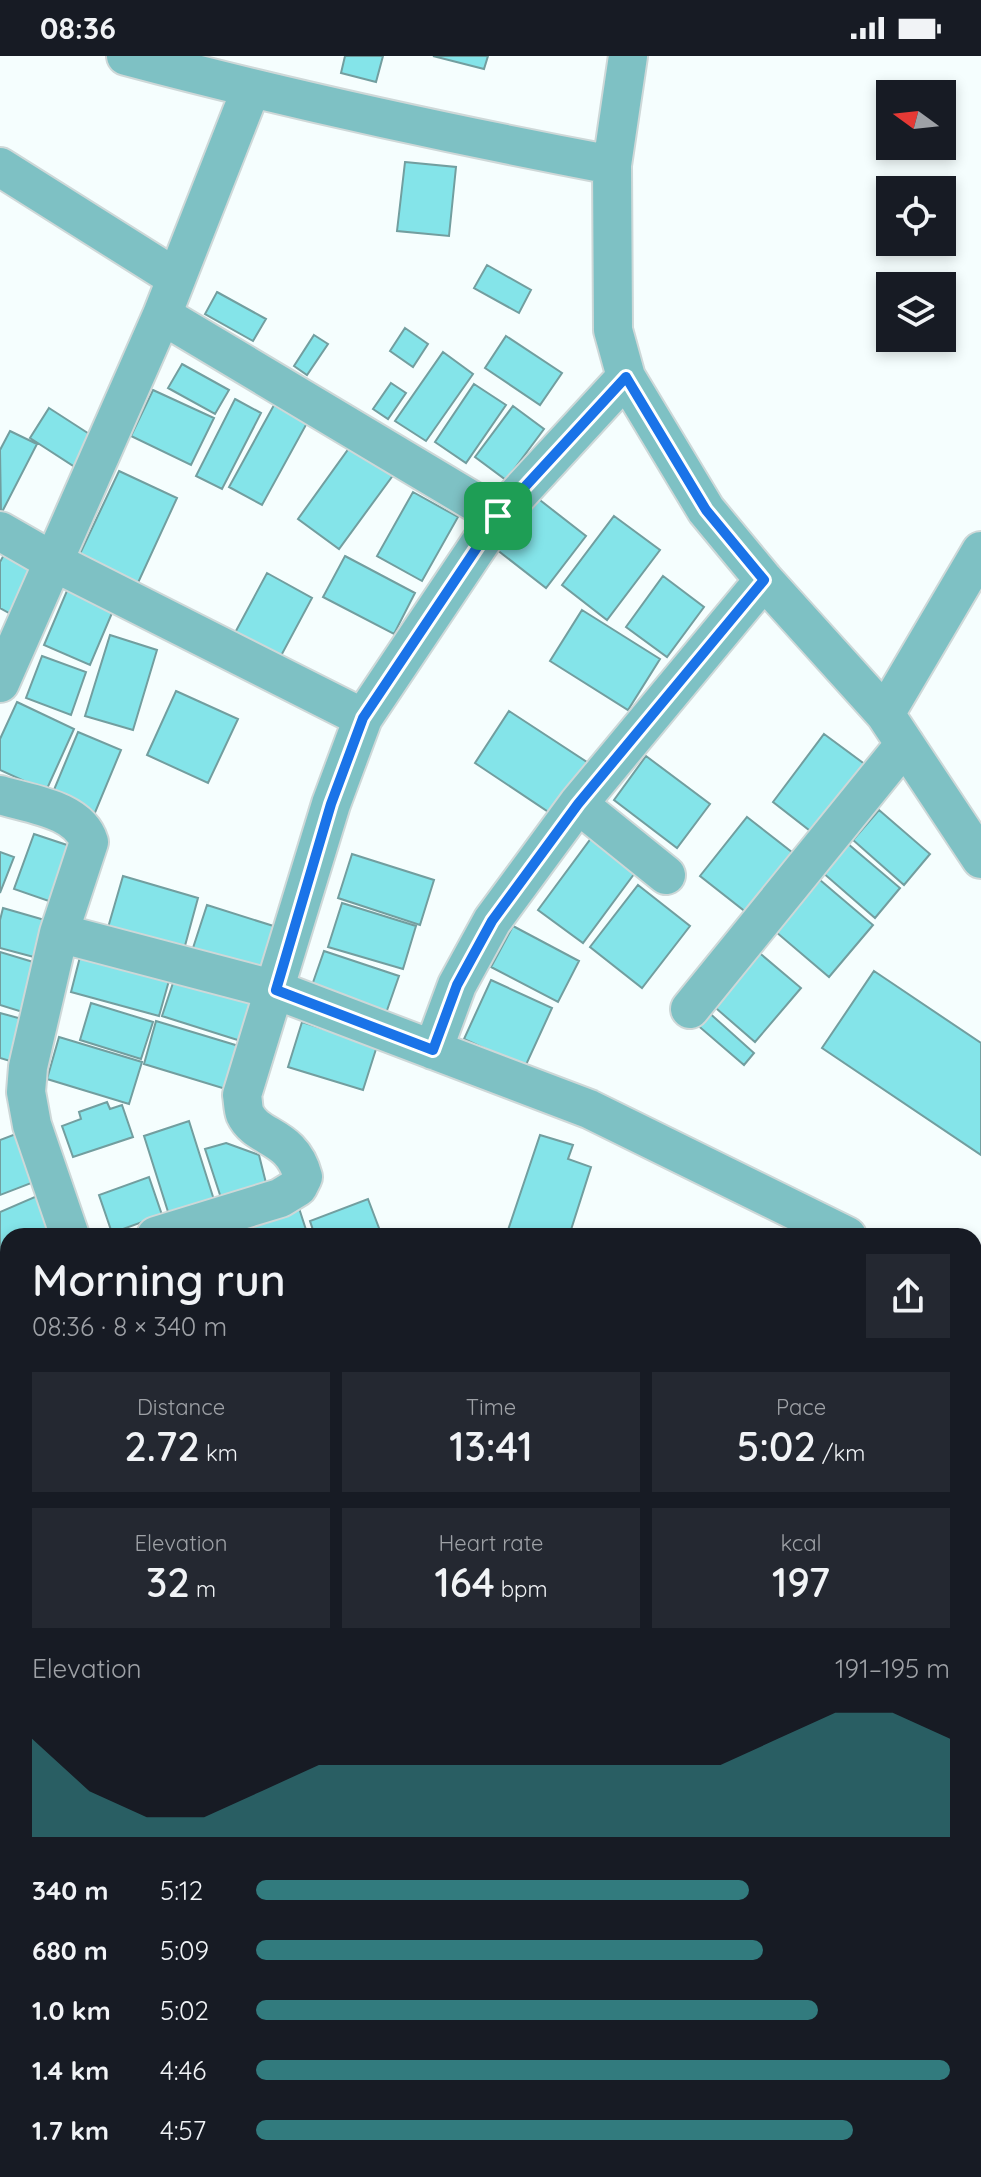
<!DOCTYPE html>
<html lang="en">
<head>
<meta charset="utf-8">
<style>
  body { margin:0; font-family:Quicksand,sans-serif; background:#242831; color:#f1f3f6; height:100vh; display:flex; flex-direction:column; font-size:30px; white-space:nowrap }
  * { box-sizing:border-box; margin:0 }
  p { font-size:26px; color:#9ea1a6 }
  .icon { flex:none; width:44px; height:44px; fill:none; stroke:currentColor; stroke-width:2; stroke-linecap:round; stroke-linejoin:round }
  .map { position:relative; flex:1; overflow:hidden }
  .side { position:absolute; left:0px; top:1172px; width:982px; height:950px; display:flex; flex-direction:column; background:#171b24; border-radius:24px 24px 0 0; box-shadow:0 4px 12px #0003 }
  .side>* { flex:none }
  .needle { width:52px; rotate:285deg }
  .controls { position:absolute; left:876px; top:24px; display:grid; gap:16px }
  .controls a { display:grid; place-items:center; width:80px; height:80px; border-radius:0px; background:#171b24; box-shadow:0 4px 12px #0003; font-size:40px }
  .pin { position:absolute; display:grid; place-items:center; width:68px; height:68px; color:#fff; margin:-34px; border-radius:16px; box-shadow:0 4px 12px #0006 }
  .round { display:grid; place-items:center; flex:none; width:84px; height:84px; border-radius:0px; background:#242831 }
  .headline { display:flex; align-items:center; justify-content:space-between; height:136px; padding:0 32px }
  h1 { font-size:44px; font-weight:600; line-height:60px }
  .metrics { display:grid; grid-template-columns:repeat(3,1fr); gap:12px; height:136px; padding:8px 32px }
  .metrics div { display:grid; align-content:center; border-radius:0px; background:#242831; text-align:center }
  .metrics b { font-size:40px; font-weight:600 }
  .metrics small { font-size:22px; font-weight:400 }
  .metrics p { font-size:22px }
  .chart { height:224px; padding:16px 32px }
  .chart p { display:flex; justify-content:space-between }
  .chart svg { width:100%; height:144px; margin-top:8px; fill:#327b7e; opacity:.7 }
  ul { padding:0 32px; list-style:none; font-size:26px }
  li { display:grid; grid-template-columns:128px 96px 1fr; align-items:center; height:60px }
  li i { height:20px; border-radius:10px; background:#327b7e }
  .status { display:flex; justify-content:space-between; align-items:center; height:56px; padding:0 40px; background:#171b24; direction:ltr }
  .status svg { height:22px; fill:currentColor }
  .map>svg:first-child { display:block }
</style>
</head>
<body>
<div class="status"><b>08:36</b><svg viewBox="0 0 49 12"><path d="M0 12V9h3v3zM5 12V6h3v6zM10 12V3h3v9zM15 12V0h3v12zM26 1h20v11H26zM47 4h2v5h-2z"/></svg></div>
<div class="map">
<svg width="981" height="2121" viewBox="0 0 981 2121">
  <rect width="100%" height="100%" fill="#f5fefe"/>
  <!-- building -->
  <path fill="#84e4e9" stroke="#729e9f" stroke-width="2" d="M 345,0 L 383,0 L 376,26 L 341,17 Z
    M 433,0 L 488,0 L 484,13 Z
    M 405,106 L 456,111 L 449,180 L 397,175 Z
    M 487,209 L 531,234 L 519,257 L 474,232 Z
    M 217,236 L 266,263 L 253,285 L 205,258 Z
    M 405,272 L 428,288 L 413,311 L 390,295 Z
    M 314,279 L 328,288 L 307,319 L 294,310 Z
    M 506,280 L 562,317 L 540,349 L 485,312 Z
    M 443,296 L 473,318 L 426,385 L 395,365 Z
    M 182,308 L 229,334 L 215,358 L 168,332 Z
    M 391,327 L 406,337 L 388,363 L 373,353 Z
    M 474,328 L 506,349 L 466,407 L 435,386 Z
    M 153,334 L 214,362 L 191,409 L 131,380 Z
    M 235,343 L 261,357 L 222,433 L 196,420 Z
    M 274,349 L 307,367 L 262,449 L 229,431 Z
    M 513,350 L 544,373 L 506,424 L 475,401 Z
    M 49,352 L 97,383 L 78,413 L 30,382 Z
    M 10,375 L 37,388 L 1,458 L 0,394 Z
    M 352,388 L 394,418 L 339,493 L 298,463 Z
    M 119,415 L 177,442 L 137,529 L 78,502 Z
    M 413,436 L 458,461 L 422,525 L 377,500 Z
    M 536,441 L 586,480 L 546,532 L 496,493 Z
    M 614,460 L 660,494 L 607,564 L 562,529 Z
    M 7,493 L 45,513 L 18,562 L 0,552 L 0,506 Z
    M 345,500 L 415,537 L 394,578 L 323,541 Z
    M 267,517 L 312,542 L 275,611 L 230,586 Z
    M 663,520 L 704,551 L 667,601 L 626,571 Z
    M 69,530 L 115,550 L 90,609 L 44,589 Z
    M 582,554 L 660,603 L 628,654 L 550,605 Z
    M 110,579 L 157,594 L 133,674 L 85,660 Z
    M 42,600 L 86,616 L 71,659 L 26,642 Z
    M 176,635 L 238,663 L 208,727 L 147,699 Z
    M 17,646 L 74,673 L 46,735 L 0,714 L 0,683 Z
    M 509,655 L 590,708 L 556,761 L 475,707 Z
    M 78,676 L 121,694 L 94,759 L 51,741 Z
    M 824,678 L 870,712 L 818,781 L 773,746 Z
    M 646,700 L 710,748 L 677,792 L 614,744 Z
    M 879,754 L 930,798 L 904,829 L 853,784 Z
    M 747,761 L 802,804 L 756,864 L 700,820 Z
    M 34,778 L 85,795 L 66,851 L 14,833 Z
    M 592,781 L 637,814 L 583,887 L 538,854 Z
    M 847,787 L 900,832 L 875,862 L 822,816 Z
    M 0,796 L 14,801 L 0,837 Z
    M 352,798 L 434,824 L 420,869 L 338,842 Z
    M 123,820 L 198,842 L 183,897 L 107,875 Z
    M 820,824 L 873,869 L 829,921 L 776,876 Z
    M 638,829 L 690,870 L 642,932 L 590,891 Z
    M 342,847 L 416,870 L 403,913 L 328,891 Z
    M 207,849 L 283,873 L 268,920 L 192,895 Z
    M 3,852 L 55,867 L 45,904 L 0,892 L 0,864 Z
    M 513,870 L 579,905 L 558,946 L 491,911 Z
    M 756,894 L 801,932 L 755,986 L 710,947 Z
    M 324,895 L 399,920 L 385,960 L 310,935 Z
    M 0,896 L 43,909 L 29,958 L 0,949 Z
    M 81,897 L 170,921 L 159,960 L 71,936 Z
    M 874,915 L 981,987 L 981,1099 L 822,992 Z
    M 176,918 L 261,945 L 247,987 L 162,960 Z
    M 491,924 L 552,952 L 525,1011 L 464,983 Z
    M 91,947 L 153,966 L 141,1003 L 80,984 Z
    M 706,954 L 754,997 L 744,1009 L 695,967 Z
    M 0,957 L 33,966 L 20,1008 L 0,1002 Z
    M 156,965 L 242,991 L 229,1034 L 144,1008 Z
    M 302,966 L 377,990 L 363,1034 L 288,1011 Z
    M 59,981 L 142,1006 L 129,1048 L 47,1023 Z
    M 107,1046 L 110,1053 L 122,1049 L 133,1081 L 73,1101 L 62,1070 L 81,1063 L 79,1056 Z
    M 189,1065 L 215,1147 L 170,1162 L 144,1080 Z
    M 29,1073 L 47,1121 L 0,1139 L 0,1084 Z
    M 540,1079 L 573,1089 L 568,1103 L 591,1111 L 569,1180 L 506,1180 Z
    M 226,1087 L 259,1099 L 267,1131 L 222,1145 L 205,1093 Z
    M 149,1121 L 162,1159 L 112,1177 L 99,1139 Z
    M 44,1137 L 62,1180 L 8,1180 L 8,1216 L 0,1219 L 0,1156 Z
    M 368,1143 L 382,1180 L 315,1180 L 310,1165 Z
    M 298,1149 L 308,1180 L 244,1180 L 240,1169 Z
    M 8,1372 L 8,1442 L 0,1445 L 0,1375 Z
    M 981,1494 L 981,1595 L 974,1582 L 974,1496 Z
    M 0,1517 L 8,1539 L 8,1560 L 0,1563 Z
    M 8,1598 L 8,1667 L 0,1670 L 0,1601 Z
    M 974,1628 L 981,1645 L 981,1690 L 974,1693 Z
    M 8,1838 L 8,1889 L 0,1867 L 0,1841 Z
    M 0,1877 L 8,1897 L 8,1929 L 0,1932 Z
    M 8,1953 L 8,2007 L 0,1989 L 0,1956 Z
    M 981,2002 L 981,2058 L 980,2059 L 974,2039 L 974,2004 Z
    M 0,2003 L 8,2024 L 8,2033 L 0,2036 Z
    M 157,2114 L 192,2114 L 172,2121 L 159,2121 Z
    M 275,2114 L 343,2114 L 370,2121 L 273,2121 Z
    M 694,2114 L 739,2114 L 739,2121 L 693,2121 Z
    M 747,2114 L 809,2114 L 809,2121 L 747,2121 Z"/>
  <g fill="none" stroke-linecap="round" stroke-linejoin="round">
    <defs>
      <path id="minor" d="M 126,0 C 287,43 449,78 612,109
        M 628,0 L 612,109 L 613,274 L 626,321 L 706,454 L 764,524 L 885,658 L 981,803
        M 0,111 L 176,222
        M 162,259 L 498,460 L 626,321
        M 0,475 L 54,506 L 363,662
        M 0,627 L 162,259 L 251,33
        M 885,658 L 981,495
        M 0,739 C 29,748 79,753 89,786 L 59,877 L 276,934 L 589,1053 L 847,1180
        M 578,748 L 666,819
        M 59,877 L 28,1011 L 26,1036 L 32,1069 L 70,1180
        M 690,953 L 905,688
        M 433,994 L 457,929 L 492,865 L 578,748 L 764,524
        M 156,1180 L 280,1142 L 298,1131 L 303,1121 C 292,1078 257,1084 245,1058 C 243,1053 243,1044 242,1039 L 331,748 L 363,662 L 498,460
        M 0,1232 L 8,1229
        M 0,1459 L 8,1456
        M 974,1609 L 981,1620
        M 974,1992 L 981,1990
        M 26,2114 L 51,2121
        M 546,2121 L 546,2114"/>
      <path id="highway" d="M 974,1385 L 981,1382
        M 974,1423 L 981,1420
        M 0,1735 L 8,1732
        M 0,1779 L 8,1776"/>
    </defs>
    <!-- minor casing -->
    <use href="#minor" stroke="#ced8d8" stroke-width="42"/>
    <!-- highway casing -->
    <use href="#highway" stroke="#ced8d8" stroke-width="48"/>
    <!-- minor -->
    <use href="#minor" stroke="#7ec1c4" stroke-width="38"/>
    <!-- highway -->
    <use href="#highway" stroke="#326c6f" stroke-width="44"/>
  </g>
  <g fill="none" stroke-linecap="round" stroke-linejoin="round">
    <defs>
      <path id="route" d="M 626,321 L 706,454 L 764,524 L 578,748 L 492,865 L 457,929 L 433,994 L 276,934 L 331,748 L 363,662 L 498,460 Z"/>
    </defs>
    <!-- route casing -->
    <use href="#route" stroke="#fff" stroke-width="16"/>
    <!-- route -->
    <use href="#route" stroke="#1a73e8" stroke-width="10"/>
  </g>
</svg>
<div class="controls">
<a><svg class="needle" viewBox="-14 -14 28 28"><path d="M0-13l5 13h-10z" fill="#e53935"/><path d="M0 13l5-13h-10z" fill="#9ea1a6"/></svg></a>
<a><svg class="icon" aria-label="locate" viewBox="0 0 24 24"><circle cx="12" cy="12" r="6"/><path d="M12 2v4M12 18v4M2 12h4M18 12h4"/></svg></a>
<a><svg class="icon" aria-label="layers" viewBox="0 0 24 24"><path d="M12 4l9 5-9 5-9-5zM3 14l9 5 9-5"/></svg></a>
</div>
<div class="pin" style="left:498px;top:460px;background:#1e9e55"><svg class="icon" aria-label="arrive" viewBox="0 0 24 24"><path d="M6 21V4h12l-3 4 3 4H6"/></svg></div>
<section class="side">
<div class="headline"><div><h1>Morning run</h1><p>08:36 · 8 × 340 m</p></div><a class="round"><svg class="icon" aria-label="share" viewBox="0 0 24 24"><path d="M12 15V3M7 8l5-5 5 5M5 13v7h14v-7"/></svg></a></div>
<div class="metrics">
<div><p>Distance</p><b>2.72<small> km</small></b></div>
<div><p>Time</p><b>13:41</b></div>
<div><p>Pace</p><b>5:02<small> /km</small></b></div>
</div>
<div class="metrics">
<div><p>Elevation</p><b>32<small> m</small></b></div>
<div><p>Heart rate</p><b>164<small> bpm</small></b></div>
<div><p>kcal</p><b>197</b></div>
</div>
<div class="chart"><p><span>Elevation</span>191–195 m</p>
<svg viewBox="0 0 160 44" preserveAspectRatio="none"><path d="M0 44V14L10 30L20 38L30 38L40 30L50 22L60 22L70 22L80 22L90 22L100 22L110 22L120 22L130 14L140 6L150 6L160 14V44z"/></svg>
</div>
<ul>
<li><b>340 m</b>5:12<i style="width:71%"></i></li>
<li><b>680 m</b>5:09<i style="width:73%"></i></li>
<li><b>1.0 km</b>5:02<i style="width:81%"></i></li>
<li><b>1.4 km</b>4:46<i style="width:100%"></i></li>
<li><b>1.7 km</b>4:57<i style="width:86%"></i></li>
</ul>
</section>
</div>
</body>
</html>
